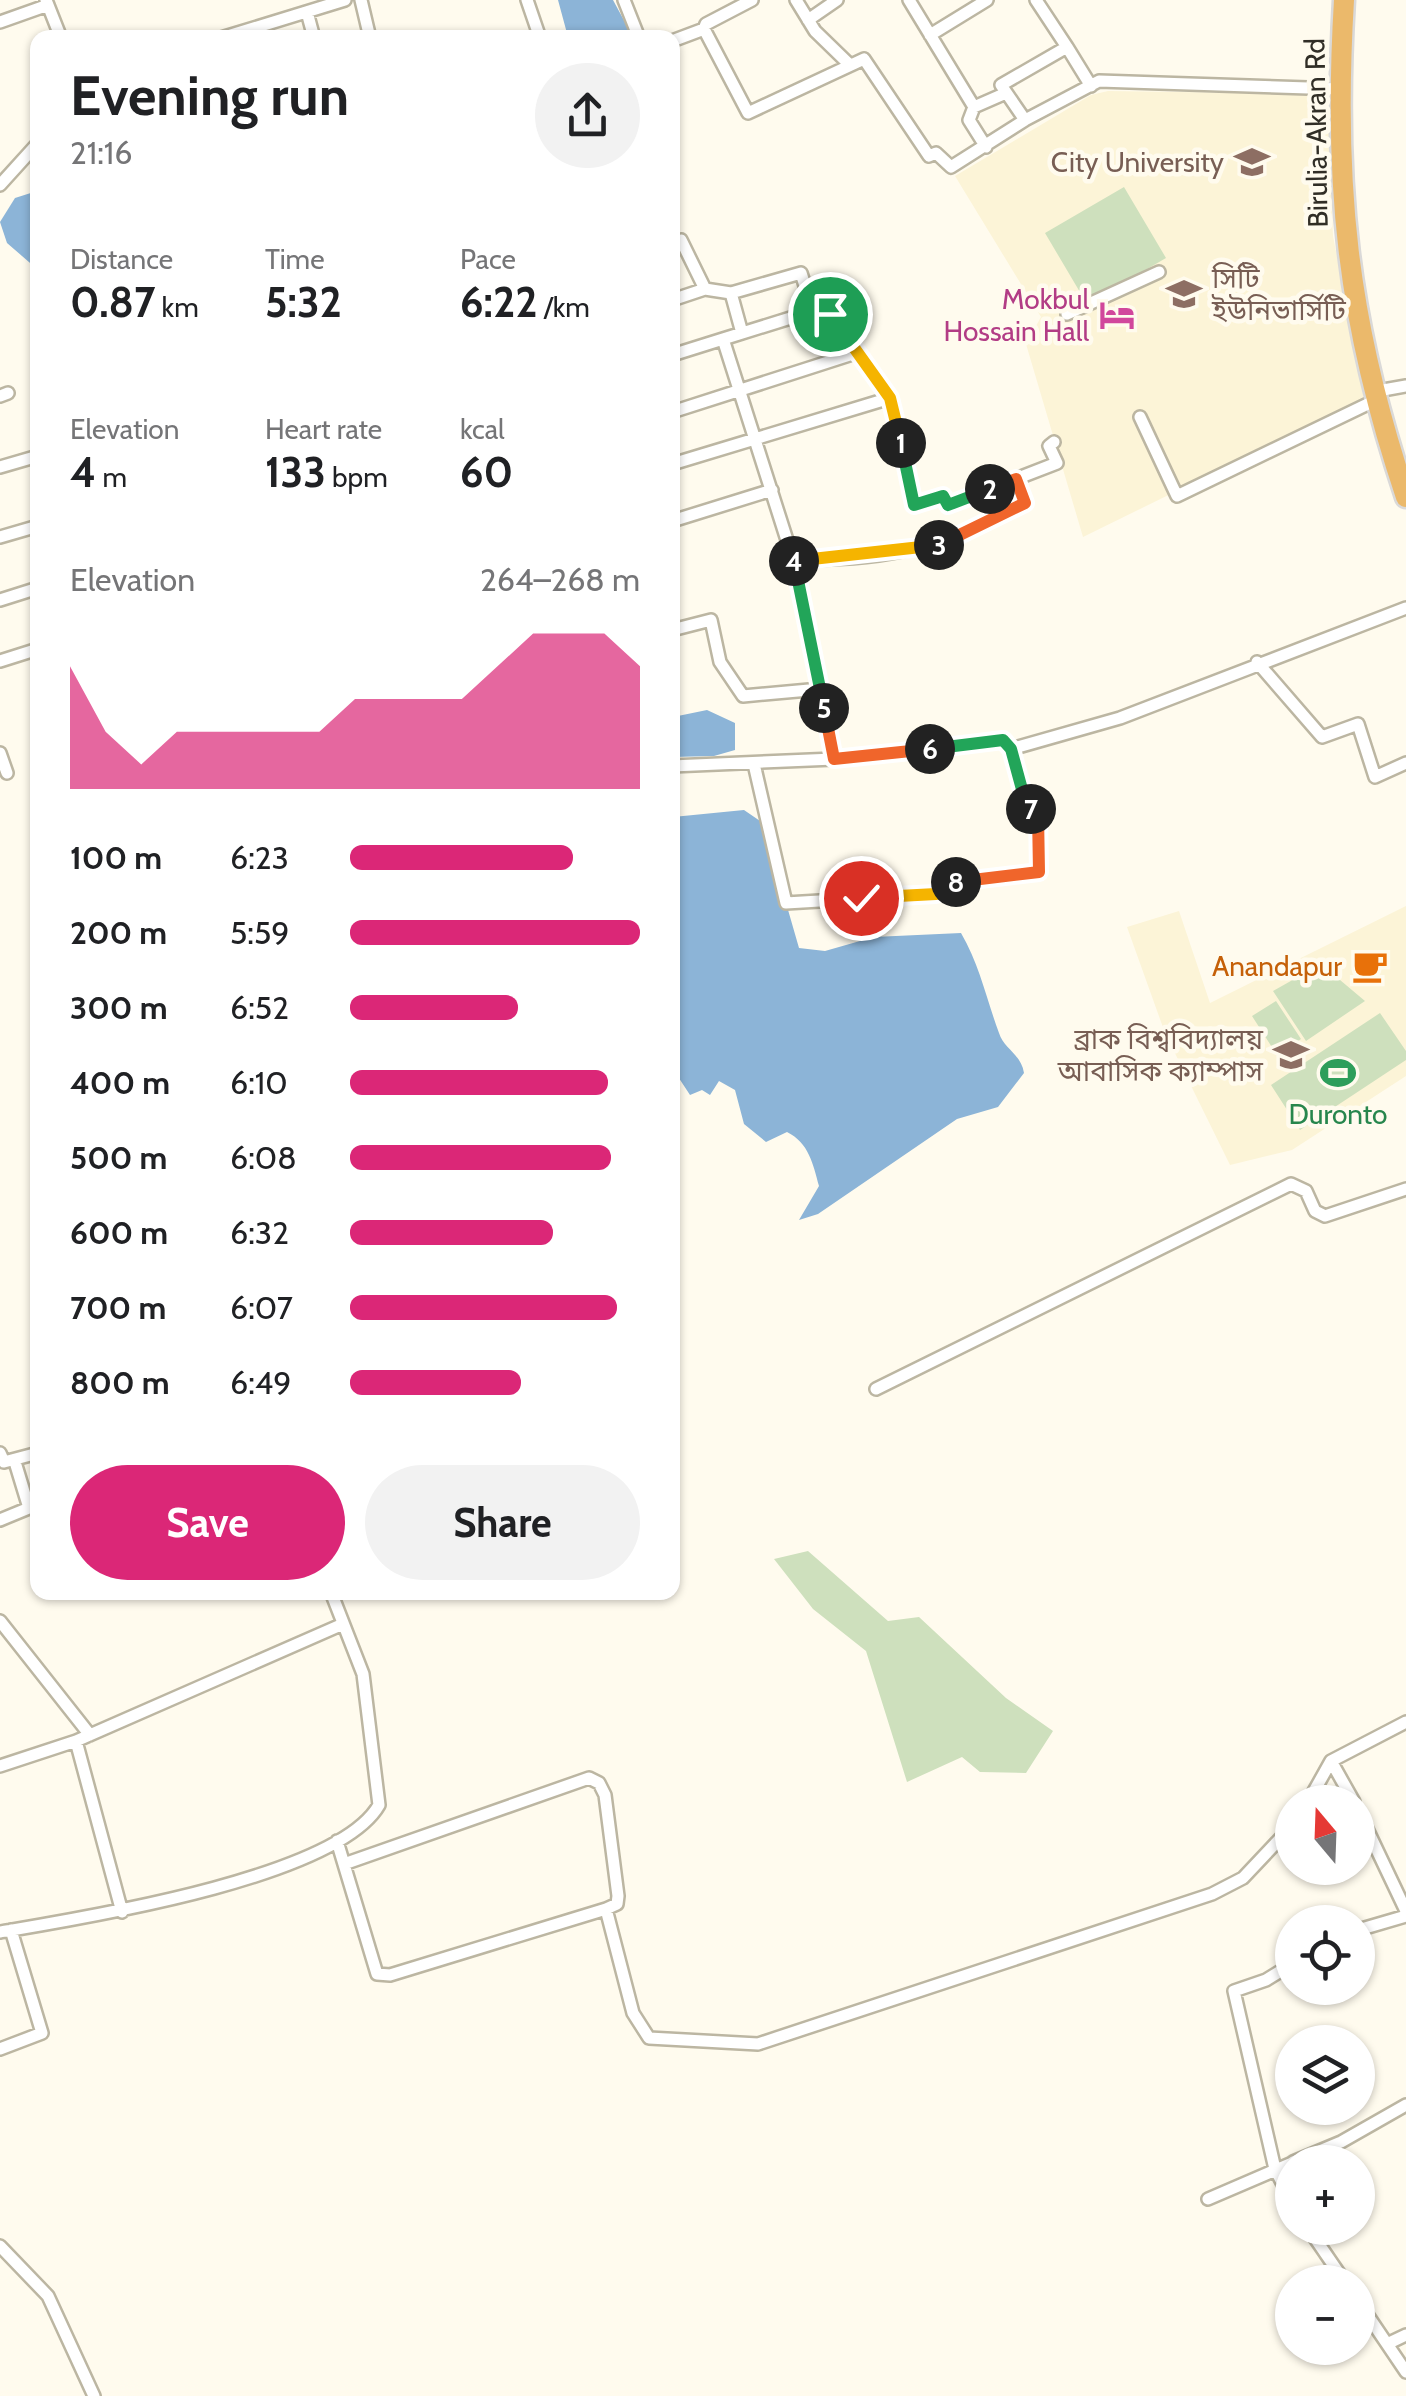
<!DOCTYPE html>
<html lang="en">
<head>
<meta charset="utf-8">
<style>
  body { margin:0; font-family:Cabin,"Noto Sans Bengali",sans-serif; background:#f2f2f2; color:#202124; height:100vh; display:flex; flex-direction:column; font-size:38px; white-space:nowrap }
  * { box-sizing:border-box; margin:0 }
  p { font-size:32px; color:#757577 }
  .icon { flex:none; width:55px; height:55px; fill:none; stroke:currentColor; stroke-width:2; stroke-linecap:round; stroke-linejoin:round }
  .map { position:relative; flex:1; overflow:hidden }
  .panel { position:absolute; left:30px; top:30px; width:650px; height:1570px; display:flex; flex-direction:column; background:#fff; border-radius:20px; box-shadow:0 2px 8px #0004 }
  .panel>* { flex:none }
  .needle { width:65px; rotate:341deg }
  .buttons { position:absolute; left:1275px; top:1785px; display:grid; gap:20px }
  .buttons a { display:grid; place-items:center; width:100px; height:100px; border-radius:50%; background:#fff; box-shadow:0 2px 8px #0004; font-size:50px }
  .pin { position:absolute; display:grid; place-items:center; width:85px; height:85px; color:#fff; margin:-42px; border:5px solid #fff; border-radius:50%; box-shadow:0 2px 10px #0007 }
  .km { position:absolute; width:50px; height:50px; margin:-25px; border-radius:50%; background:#222; color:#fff; font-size:28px; line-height:50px; text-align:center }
  .round { display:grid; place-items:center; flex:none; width:105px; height:105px; border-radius:52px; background:#f2f2f2 }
  .summary { display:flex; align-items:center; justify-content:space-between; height:170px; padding:0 40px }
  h1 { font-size:55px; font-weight:700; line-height:75px }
  .stats { display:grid; grid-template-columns:repeat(3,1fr); gap:15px; height:170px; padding:10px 40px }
  .stats div { display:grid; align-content:center }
  .stats b { font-size:42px; font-weight:700 }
  .stats small { font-size:28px; font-weight:400 }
  .stats p { font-size:28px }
  .chart { height:280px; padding:20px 40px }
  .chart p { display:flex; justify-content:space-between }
  .chart svg { width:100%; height:180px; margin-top:10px; fill:#db2777; opacity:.7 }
  .button { display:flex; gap:20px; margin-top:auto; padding:20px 40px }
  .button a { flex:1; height:115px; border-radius:60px; background:#db2777; color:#fff; font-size:40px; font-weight:700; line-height:115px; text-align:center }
  .button a+a { background:#f2f2f2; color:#202124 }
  ul { padding:0 40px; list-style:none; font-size:32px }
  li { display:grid; grid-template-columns:160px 120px 1fr; align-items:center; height:75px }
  li i { height:25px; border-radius:12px; background:#db2777 }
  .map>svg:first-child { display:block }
</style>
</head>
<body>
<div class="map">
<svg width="1406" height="2396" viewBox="0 0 1406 2396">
  <rect width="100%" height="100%" fill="#fffbee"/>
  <!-- built -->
  <path fill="#fcf4d7" d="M 1108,91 L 1335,94 L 1330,172 L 1333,236 L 1364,399 L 1083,537 L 1026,344 L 1041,317 L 955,176 L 1091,95 Z
    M 1406,906 L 1406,1076 L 1292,1150 L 1230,1165 L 1165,1033 L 1127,927 L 1179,911 L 1210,1003 Z"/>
  <!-- green -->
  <path fill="#cee0bd" d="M 1124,187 L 1166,258 L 1087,304 L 1045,233 Z
    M 1321,964 L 1365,1001 L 1306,1041 L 1273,991 Z
    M 1276,1001 L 1301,1039 L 1277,1055 L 1252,1016 Z
    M 1380,1013 L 1406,1051 L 1406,1060 L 1300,1130 L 1271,1085 Z
    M 808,1551 L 888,1621 L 919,1617 L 1006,1698 L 1053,1731 L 1026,1773 L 980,1772 L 962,1757 L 907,1782 L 866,1651 L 813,1609 L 774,1559 Z"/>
  <!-- water -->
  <path fill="#8cb4d7" d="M 613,0 L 633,37 L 568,37 L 558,0 Z
    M 37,191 L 38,191 L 37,269 L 7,243 L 0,222 L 15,198 Z
    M 707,710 L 735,723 L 735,750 L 714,756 L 673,757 L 673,717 Z
    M 744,810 L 763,823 L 799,948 L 825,951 L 874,937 L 961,933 C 980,966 986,998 999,1033 C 1004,1049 1021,1054 1024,1073 L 998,1107 L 957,1119 L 818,1214 L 799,1220 L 819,1186 C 813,1164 809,1143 787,1132 L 766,1142 L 744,1124 L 735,1090 L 719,1081 L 710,1095 L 702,1090 L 690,1095 L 673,1069 L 673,817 Z"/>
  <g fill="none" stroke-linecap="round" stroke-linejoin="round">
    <defs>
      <path id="street" d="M 46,0 L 61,38
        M 361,0 L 370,38
        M 527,0 L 540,38
        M 624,0 L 639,38
        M 796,0 L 815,31 L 850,65
        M 909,0 L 974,107 L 1006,93
        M 1036,0 L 1067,47
        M 307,12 L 314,38
        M 808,20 L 837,0
        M 0,22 L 48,5
        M 704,29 L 706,24 L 752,0
        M 930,35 L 987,0
        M 221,38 L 345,0
        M 672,41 L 704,29 L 748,113 L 864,59 L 929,156 L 936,153 L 951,167 L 1025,120 L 1099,81 L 1339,89
        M 974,107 L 969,120 L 986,147
        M 1025,120 L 1001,85 L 1067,47 L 1091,86
        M 0,185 L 38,143
        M 672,242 L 681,240 L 705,289 L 672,300
        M 705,289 L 731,293 L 801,273 L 813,311
        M 731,293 L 742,333
        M 1067,314 L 1159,272
        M 723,339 L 813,311 L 830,313 L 890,398 L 914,505 L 943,496 L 949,505 L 1057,463 L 1049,446 L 1054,442
        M 672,355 L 723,339 L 793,559 L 834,759
        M 1372,392 L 1406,386
        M 0,396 L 8,393
        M 672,412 L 859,352
        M 1140,417 L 1177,496 L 1374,401
        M 672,464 L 890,398
        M 0,467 L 38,456
        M 672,521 L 772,490
        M 0,537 L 38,526
        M 793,559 C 887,562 943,546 1025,503 L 1016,479
        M 0,600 L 38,588
        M 672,630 L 711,620 L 720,662 L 743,696 L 820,689
        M 0,661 L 38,649
        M 1257,662 L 1322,737 L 1358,724 L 1375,777 L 1406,763
        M 0,753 L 7,773
        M 754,764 L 786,903 L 936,894 L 955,882 L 1039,872 L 1038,814 L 1026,804 L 1011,749
        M 672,766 L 834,759 L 1003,740 L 1011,749 L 1120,718 L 1406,608
        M 876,1389 L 1291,1184 L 1306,1191 L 1315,1211 L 1325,1216 L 1406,1189
        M 0,1453 L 4,1462 L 38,1453
        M 0,1520 L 29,1508 L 15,1462
        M 0,1621 L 90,1735
        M 76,1741 L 343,1624
        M 1331,1761 L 1354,1802
        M 0,1766 L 76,1741 L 122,1912
        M 1308,1802 L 1331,1761 L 1406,1722
        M 1358,1810 L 1406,1911
        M 337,1841 L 377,1974 L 390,1975 L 606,1909 L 633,2013 L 649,2038 L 758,2044 L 1212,1894 L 1243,1878 L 1292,1826
        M 344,1864 L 589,1778 L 599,1783 L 605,1795 L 618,1896 L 617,1904 L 606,1909
        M 1358,1930 L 1406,1916
        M 0,1932 C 83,1918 337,1878 379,1805 L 363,1674 L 331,1592
        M 1292,1964 L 1266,1980 L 1234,1991 L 1275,2169 L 1292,2201
        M 0,2049 L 42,2033 L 11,1930
        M 1293,2162 L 1341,2142 L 1406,2105
        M 1208,2199 L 1292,2163
        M 1308,2228 L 1345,2282
        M 0,2246 L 48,2296 L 94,2396
        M 1358,2301 L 1406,2372
        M 1387,2344 L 1406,2335"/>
      <path id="highway" d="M 1344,0 C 1333,183 1347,322 1406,497"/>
    </defs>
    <!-- street casing -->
    <use href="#street" stroke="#bcb6a2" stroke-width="16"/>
    <!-- highway casing -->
    <use href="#highway" stroke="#dad9d8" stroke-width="25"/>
    <!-- street -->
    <use href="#street" stroke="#fff" stroke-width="11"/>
    <!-- highway -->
    <use href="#highway" stroke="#ebb96b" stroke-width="20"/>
  </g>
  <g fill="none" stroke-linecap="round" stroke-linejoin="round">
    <defs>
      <path id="split-1" d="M 830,314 L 890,398 L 901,443"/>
      <path id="split-2" d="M 901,443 L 914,505 L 943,496 L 948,505 L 990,489"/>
      <path id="split-3" d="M 939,545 L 1025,503 L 1016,479 L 990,489"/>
      <path id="split-4" d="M 794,561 L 939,545"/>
      <path id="split-5" d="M 794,561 L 824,708"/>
      <path id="split-6" d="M 824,708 L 834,759 L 930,749"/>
      <path id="split-7" d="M 930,749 L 1003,740 L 1011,749 L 1026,804 L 1031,809"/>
      <path id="split-8" d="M 956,882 L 1039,872 L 1038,814 L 1031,809"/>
      <path id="split-9" d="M 861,898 L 936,894 L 956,882"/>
    </defs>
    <!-- split-1 casing -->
    <use href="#split-1" stroke="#fff" stroke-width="20"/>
    <!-- split-2 casing -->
    <use href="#split-2" stroke="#fff" stroke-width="20"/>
    <!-- split-3 casing -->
    <use href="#split-3" stroke="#fff" stroke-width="20"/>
    <!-- split-4 casing -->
    <use href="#split-4" stroke="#fff" stroke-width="20"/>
    <!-- split-5 casing -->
    <use href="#split-5" stroke="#fff" stroke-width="20"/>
    <!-- split-6 casing -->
    <use href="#split-6" stroke="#fff" stroke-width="20"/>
    <!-- split-7 casing -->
    <use href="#split-7" stroke="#fff" stroke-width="20"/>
    <!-- split-8 casing -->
    <use href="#split-8" stroke="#fff" stroke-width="20"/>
    <!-- split-9 casing -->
    <use href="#split-9" stroke="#fff" stroke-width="20"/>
    <!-- split-1 -->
    <use href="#split-1" stroke="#f5b400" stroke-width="12"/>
    <!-- split-2 -->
    <use href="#split-2" stroke="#22a559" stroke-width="12"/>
    <!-- split-3 -->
    <use href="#split-3" stroke="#f0652b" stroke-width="12"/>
    <!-- split-4 -->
    <use href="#split-4" stroke="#f5b400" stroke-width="12"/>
    <!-- split-5 -->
    <use href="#split-5" stroke="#22a559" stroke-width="12"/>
    <!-- split-6 -->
    <use href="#split-6" stroke="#f0652b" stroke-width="12"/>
    <!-- split-7 -->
    <use href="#split-7" stroke="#22a559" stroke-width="12"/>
    <!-- split-8 -->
    <use href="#split-8" stroke="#f0652b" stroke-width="12"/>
    <!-- split-9 -->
    <use href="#split-9" stroke="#f5b400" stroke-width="12"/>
  </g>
  <!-- icons -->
  <defs>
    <symbol id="university-bare" viewBox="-9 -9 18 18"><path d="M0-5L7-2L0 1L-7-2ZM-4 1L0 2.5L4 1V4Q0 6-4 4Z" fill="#8d6e63" stroke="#fffbee" stroke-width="2.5" paint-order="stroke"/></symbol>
    <symbol id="hotel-bare" viewBox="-9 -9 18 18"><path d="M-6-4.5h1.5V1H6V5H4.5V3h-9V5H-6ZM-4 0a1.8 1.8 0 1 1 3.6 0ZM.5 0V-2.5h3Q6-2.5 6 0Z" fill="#d1479c" stroke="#fffbee" stroke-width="2.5" paint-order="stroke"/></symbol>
    <symbol id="cafe-bare" viewBox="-9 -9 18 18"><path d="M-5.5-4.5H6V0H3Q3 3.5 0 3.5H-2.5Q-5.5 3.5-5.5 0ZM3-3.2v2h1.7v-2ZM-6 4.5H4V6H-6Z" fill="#e8710a" stroke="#fffbee" stroke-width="2.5" paint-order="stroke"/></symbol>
    <symbol id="stadium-bare" viewBox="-9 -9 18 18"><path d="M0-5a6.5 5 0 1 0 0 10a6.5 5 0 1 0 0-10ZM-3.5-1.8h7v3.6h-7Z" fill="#2e9e5b" stroke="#fffbee" stroke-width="2.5" paint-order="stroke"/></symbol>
  </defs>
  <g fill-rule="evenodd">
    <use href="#university-bare" x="1227" y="137" width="50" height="50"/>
    <use href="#university-bare" x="1159" y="269" width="50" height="50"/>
    <use href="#hotel-bare" x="1092" y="290" width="50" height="50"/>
    <use href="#cafe-bare" x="1345" y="941" width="50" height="50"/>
    <use href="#university-bare" x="1266" y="1030" width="50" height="50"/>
    <use href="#stadium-bare" x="1313" y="1048" width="50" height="50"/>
  </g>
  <g text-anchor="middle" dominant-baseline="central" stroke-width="9" stroke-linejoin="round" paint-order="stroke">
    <!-- street labels -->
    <g font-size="28" fill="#312e26" stroke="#fffbee">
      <text transform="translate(1316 133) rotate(-91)">Birulia-Akran Rd</text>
    </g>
    <!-- education labels -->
    <g font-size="28" fill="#785e54" stroke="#fffbee" text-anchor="end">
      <text x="1224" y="162">City University</text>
      <text x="1212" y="278" text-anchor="start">সিটি<tspan x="1212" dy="32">ইউনিভার্সিটি</tspan></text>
      <text x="1263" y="1039">ব্রাক বিশ্ববিদ্যালয়<tspan x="1263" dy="32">আবাসিক ক্যাম্পাস</tspan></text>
    </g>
    <!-- hotel labels -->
    <g font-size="28" fill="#b23c85" stroke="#fffbee" text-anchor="end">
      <text x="1089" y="299">Mokbul<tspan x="1089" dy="32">Hossain Hall</tspan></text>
    </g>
    <!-- food labels -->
    <g font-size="28" fill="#c56008" stroke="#fffbee" text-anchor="end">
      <text x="1342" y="966">Anandapur</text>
    </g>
    <!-- leisure labels -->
    <g font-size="28" fill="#27864d" stroke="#fffbee">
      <text x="1338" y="1114">Duronto</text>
    </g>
  </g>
</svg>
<div class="buttons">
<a><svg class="needle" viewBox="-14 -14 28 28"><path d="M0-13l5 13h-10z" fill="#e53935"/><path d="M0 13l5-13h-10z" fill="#757577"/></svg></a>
<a><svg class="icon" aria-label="locate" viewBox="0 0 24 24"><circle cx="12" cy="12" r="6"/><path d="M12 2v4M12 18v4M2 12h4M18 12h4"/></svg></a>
<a><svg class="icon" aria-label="layers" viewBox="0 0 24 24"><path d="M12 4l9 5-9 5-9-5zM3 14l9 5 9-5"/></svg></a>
<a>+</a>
<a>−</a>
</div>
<div class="pin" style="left:830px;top:314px;background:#1e9e55"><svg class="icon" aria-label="arrive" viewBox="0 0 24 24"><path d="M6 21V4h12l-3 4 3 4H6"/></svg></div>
<div class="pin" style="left:861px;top:898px;background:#d93025"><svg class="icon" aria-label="check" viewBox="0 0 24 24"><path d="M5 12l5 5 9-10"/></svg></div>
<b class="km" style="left:901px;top:443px">1</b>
<b class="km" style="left:990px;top:489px">2</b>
<b class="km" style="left:939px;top:545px">3</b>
<b class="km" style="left:794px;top:561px">4</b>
<b class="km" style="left:824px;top:708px">5</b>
<b class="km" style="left:930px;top:749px">6</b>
<b class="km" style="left:1031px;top:809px">7</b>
<b class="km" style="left:956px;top:882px">8</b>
<section class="panel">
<div class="summary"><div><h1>Evening run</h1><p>21:16</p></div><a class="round"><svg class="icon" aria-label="share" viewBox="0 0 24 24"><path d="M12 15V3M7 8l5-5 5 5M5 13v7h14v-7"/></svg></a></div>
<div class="stats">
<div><p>Distance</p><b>0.87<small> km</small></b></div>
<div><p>Time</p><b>5:32</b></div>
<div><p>Pace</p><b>6:22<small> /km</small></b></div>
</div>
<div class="stats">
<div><p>Elevation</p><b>4<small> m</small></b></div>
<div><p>Heart rate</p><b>133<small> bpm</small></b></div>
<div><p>kcal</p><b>60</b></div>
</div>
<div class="chart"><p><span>Elevation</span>264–268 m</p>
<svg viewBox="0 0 160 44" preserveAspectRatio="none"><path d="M0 44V14L10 30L20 38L30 30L40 30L50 30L60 30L70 30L80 22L90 22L100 22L110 22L120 14L130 6L140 6L150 6L160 14V44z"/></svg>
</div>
<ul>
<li><b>100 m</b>6:23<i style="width:77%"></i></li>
<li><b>200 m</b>5:59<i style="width:100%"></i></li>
<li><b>300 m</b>6:52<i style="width:58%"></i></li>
<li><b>400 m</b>6:10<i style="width:89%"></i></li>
<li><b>500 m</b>6:08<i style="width:90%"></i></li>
<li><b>600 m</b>6:32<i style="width:70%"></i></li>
<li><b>700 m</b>6:07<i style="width:92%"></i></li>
<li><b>800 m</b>6:49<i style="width:59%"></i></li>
</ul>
<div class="button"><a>Save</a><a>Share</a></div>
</section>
</div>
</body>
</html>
